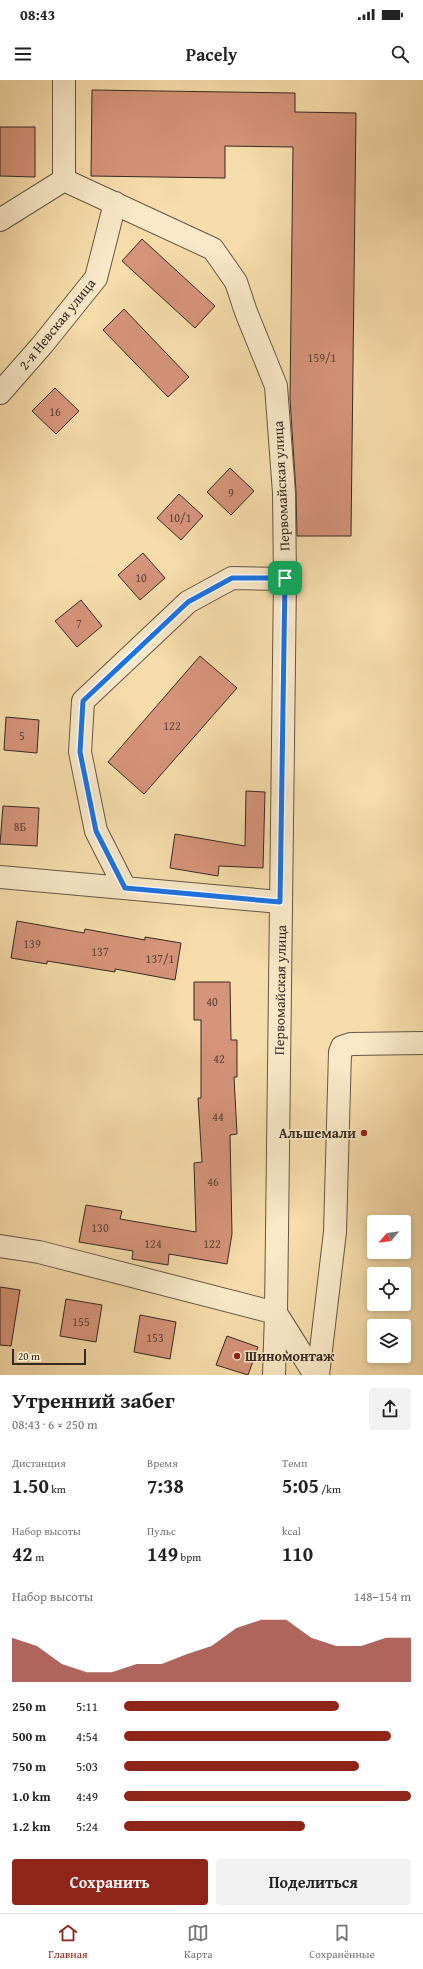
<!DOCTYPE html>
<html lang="ru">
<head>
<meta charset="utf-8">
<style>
  body { margin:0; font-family:"Gentium Book Plus",serif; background:#f2f2f2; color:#222; height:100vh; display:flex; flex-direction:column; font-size:15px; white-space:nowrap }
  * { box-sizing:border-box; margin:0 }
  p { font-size:13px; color:#767676 }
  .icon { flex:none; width:22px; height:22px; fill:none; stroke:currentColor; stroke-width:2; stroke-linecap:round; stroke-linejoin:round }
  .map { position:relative; height:1295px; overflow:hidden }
  .details { display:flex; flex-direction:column; background:#fff; flex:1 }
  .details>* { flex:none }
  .needle { width:26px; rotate:241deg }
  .tools { position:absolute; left:367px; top:1135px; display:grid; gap:8px }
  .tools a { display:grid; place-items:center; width:44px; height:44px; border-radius:4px; background:#fff; box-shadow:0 2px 6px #0003; font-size:20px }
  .scale { position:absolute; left:12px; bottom:10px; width:74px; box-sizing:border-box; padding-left:4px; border:2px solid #362922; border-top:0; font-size:11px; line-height:14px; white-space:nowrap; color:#362922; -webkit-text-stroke:3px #f9e9c8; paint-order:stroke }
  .pin { position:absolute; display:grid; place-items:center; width:34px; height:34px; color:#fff; margin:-17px; border-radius:8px; box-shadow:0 2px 6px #0006 }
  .round { display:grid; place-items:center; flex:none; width:42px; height:42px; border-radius:4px; background:#f2f2f2 }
  .overview { display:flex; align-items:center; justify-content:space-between; height:68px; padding:0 12px }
  h1 { font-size:22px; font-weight:700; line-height:30px }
  .metrics { display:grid; grid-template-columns:repeat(3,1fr); gap:6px; height:68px; padding:4px 12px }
  .metrics div { display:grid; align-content:center }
  .metrics b { font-size:20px; font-weight:700 }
  .metrics small { font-size:11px; font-weight:400 }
  .metrics p { font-size:11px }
  .chart { height:112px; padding:8px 12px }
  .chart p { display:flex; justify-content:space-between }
  .chart svg { width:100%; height:72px; margin-top:4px; fill:#8f2418; opacity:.7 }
  .primary-button { display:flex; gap:8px; margin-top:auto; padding:8px 12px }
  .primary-button a { flex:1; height:46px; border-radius:4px; background:#8f2418; color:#fff; font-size:16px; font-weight:700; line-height:46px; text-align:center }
  .primary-button a+a { background:#f2f2f2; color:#222 }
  ul { padding:0 12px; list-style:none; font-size:13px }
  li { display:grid; grid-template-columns:64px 48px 1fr; align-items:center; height:30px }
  li i { height:10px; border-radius:5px; background:#8f2418 }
  .status { display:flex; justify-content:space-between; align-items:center; height:28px; padding:0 20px; background:#fff; direction:ltr }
  .status svg { height:11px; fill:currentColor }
  header { display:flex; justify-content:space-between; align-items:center; height:52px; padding:0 12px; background:#fff; font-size:18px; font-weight:700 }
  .tabs { display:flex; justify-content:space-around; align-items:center; height:56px; border-top:1px solid #e0e0e0; background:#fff; font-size:11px; color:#767676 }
  .tabs a { display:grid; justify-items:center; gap:2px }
  .tabs .active { color:#8f2418 }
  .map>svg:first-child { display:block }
</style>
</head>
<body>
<div class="status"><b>08:43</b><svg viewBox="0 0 49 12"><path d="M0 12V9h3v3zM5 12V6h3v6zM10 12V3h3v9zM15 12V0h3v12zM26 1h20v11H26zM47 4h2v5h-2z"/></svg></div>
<header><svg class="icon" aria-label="menu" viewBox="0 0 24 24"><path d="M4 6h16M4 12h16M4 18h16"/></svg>Pacely<svg class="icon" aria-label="search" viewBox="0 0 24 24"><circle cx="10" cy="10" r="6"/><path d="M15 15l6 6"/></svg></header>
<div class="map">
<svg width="423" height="1295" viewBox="0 0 423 1295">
  <rect width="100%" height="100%" fill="#f6ddab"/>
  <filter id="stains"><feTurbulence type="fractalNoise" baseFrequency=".005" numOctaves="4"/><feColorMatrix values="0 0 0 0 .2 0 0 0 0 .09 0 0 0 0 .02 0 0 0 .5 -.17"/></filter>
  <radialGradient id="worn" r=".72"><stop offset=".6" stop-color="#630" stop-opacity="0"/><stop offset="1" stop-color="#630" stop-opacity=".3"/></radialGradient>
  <!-- building -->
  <path fill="#d6947a" stroke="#362922" d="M 92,10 L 295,13 L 295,32 L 356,33 L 351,456 L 297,456 L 296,412 L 290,319 L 293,67 L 225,66 L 225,98 L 91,96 Z
    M 0,47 L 35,47 L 35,97 L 0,96 Z
    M 142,159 L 215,226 L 195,248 L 122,181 Z
    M 124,229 L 189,297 L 168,317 L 103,250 Z
    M 55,308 L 79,331 L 56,354 L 32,331 Z
    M 230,388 L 254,411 L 231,435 L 207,412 Z
    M 179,414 L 203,436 L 181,460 L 157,438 Z
    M 143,473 L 165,498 L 140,520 L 118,495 Z
    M 81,520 L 102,546 L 77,567 L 55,541 Z
    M 200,576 L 237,608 L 144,714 L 108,682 Z
    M 6,637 L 39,640 L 37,673 L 4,670 Z
    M 246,711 L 265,712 L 263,788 L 219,786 L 218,796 L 170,788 L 175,754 L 245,766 Z
    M 3,726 L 39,728 L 37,766 L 0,764 Z
    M 17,841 L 84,853 L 85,849 L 145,860 L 145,857 L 181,863 L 175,900 L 115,889 L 115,892 L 47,881 L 47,884 L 11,878 Z
    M 194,902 L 230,902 L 231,960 L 237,960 L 237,997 L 234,997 L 237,1054 L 230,1055 L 232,1154 L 227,1184 L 169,1174 L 168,1185 L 132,1179 L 133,1171 L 79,1162 L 86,1125 L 122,1131 L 120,1139 L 196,1152 L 194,1083 L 202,1082 L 198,1018 L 201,1018 L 201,940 L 194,940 Z
    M 0,1207 L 20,1210 L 11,1266 L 0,1265 Z
    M 66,1219 L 102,1225 L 96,1262 L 60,1256 Z
    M 140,1235 L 176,1242 L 170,1279 L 134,1272 Z
    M 227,1256 L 258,1267 L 248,1295 L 216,1285 Z"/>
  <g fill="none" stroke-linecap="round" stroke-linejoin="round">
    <defs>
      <path id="minor" d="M 64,0 L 64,100 L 213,169 L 236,202 L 246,232 L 276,306 L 284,413 L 285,499 L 276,1233 L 315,1295
        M 0,140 L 64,100
        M 0,313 L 43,264 L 96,198 L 115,123
        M 0,797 L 280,822
        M 125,808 L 96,751 L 80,672 L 83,621 L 188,522 L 232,498 L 285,499
        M 0,1166 L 39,1172 L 276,1233 L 274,1295
        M 318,1295 L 335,1152 L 340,972 L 342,967 L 351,964 L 423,963"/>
    </defs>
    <!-- minor casing -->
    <use href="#minor" stroke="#665644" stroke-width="24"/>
    <!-- minor -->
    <use href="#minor" stroke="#f9e9c8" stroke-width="22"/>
  </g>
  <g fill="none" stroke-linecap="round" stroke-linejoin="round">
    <defs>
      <path id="route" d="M 232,498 L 285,498 L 280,822 L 125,808 L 96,751 L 80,672 L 83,621 L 188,522 Z"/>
    </defs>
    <!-- route casing -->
    <use href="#route" stroke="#fff" stroke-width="8"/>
    <!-- route -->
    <use href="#route" stroke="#1a73e8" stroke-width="5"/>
  </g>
  <!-- markers -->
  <g fill="#8f2418" stroke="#f9e9c8" stroke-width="1.5">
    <circle cx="364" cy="1053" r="4"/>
    <circle cx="237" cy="1276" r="4"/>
  </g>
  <g text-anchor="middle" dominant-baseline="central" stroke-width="3" stroke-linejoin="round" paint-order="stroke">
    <!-- number labels -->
    <g font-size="12" fill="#5e4438">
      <text x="322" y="277">159/1</text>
      <text x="55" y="331">16</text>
      <text x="231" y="412">9</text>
      <text x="180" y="437">10/1</text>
      <text x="141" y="497">10</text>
      <text x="79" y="543">7</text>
      <text x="172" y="645">122</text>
      <text x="22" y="655">5</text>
      <text x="20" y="746">8Б</text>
      <text x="32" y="863">139</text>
      <text x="100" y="871">137</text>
      <text x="160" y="878">137/1</text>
      <text x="212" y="921">40</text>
      <text x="219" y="978">42</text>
      <text x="218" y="1036">44</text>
      <text x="213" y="1101">46</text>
      <text x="100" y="1147">130</text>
      <text x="153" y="1163">124</text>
      <text x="212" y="1163">122</text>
      <text x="81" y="1241">155</text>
      <text x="155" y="1257">153</text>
    </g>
    <!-- street labels -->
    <g font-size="14" fill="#362922" stroke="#f9e9c8">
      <text transform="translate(57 244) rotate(-51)">2-я Невская улица</text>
      <text transform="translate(281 406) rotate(-93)">Первомайская улица</text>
      <text transform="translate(280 910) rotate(-89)">Первомайская улица</text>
    </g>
    <!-- poi labels -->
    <g font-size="14" font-weight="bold" fill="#362922" stroke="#f9e9c8" text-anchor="end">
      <text x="356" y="1053">Альшемали</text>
      <text x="245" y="1276" text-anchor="start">Шиномонтаж</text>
    </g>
  </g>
  <rect width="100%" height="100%" filter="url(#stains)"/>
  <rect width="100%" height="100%" fill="url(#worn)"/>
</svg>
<div class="tools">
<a><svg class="needle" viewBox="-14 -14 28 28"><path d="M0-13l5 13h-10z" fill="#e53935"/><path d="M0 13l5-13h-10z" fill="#767676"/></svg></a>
<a><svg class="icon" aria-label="locate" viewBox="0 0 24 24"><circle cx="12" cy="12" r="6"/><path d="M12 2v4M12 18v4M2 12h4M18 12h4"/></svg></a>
<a><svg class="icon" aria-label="layers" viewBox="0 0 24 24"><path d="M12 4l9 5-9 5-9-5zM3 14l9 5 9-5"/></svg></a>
</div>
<div class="scale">20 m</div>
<div class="pin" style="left:285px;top:498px;background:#1e9e55"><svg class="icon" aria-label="arrive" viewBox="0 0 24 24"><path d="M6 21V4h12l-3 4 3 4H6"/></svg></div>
</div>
<section class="details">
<div class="overview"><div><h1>Утренний забег</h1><p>08:43 · 6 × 250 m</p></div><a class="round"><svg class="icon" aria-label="share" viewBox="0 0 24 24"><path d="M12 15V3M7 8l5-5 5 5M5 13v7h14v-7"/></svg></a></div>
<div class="metrics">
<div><p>Дистанция</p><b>1.50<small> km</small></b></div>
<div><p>Время</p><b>7:38</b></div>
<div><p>Темп</p><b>5:05<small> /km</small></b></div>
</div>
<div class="metrics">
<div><p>Набор высоты</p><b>42<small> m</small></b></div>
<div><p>Пульс</p><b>149<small> bpm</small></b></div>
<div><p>kcal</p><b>110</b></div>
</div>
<div class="chart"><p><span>Набор высоты</span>148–154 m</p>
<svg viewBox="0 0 160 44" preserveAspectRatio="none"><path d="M0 44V17L10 22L20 33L30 38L40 38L50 33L60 33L70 27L80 22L90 11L100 6L110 6L120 17L130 22L140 22L150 17L160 17V44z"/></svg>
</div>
<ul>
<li><b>250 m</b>5:11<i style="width:75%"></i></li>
<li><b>500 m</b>4:54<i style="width:93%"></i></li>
<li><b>750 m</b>5:03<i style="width:82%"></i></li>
<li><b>1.0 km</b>4:49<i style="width:100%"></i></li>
<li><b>1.2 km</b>5:24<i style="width:63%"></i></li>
</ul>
<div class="primary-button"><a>Сохранить</a><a>Поделиться</a></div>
</section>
<nav class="tabs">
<a class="active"><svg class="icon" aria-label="home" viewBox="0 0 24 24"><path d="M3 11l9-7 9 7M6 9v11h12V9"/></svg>Главная</a>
<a><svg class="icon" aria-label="map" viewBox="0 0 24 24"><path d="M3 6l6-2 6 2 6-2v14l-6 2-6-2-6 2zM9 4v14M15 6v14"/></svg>Карта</a>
<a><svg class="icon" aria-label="saved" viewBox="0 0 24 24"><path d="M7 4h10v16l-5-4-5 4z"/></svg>Сохранённые</a>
</nav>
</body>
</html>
